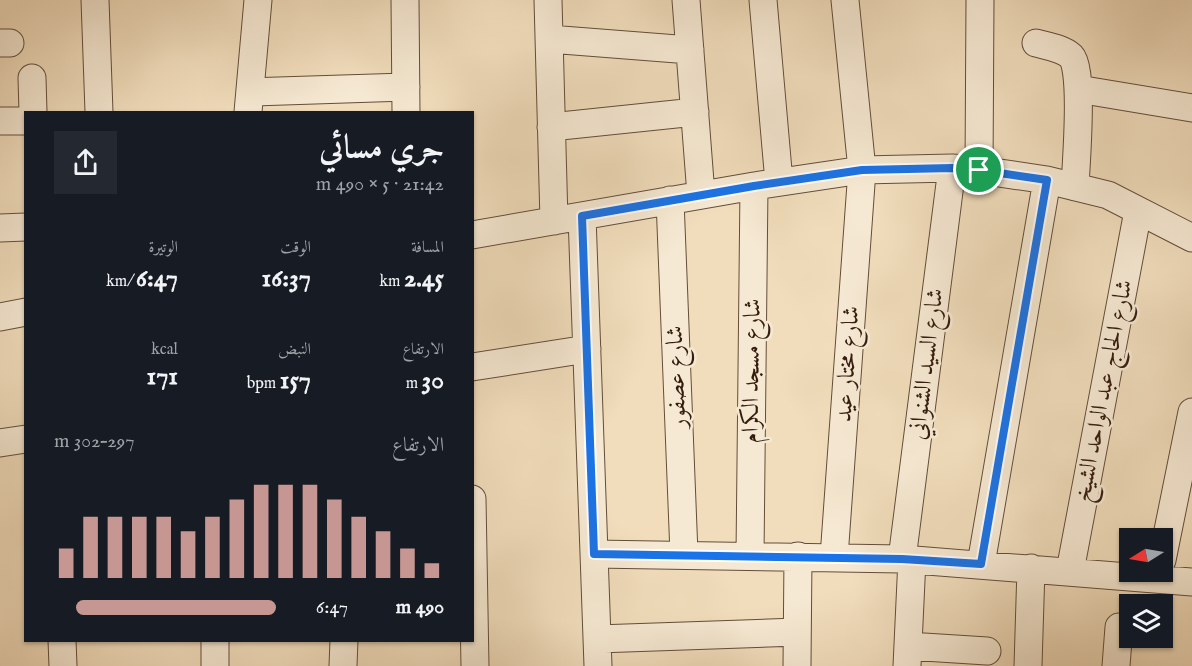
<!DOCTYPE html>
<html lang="ar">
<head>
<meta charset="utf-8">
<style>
  body { margin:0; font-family:"IM FELL English",Amiri,serif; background:#242831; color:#f1f3f6; direction:rtl; height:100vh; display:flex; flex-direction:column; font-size:22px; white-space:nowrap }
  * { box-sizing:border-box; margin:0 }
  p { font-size:20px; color:#9ea1a6 }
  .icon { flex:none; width:33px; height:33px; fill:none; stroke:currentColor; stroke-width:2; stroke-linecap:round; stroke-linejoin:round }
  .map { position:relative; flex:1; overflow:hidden; direction:ltr }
  .panel { position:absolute; left:24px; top:111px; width:450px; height:531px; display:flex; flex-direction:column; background:#171b24; border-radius:0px; box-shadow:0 2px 4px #0004; direction:rtl }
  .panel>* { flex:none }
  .needle { width:39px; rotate:259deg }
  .fabs { position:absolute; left:1119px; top:528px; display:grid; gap:12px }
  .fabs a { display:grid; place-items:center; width:54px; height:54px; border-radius:0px; background:#171b24; box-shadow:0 2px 4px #0004; font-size:30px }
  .pin { position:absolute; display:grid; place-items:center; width:51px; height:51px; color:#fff; margin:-26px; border:3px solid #fff; border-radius:50%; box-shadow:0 2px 6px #0007 }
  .round { display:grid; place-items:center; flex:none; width:63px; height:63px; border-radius:0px; background:#242831 }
  .overview { display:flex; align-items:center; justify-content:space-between; height:102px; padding:0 30px }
  h1 { font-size:33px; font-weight:700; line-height:45px }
  .figures { display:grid; grid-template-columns:repeat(3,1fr); gap:9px; height:102px; padding:6px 30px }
  .figures div { display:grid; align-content:center }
  .figures b { font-size:26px; font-weight:700 }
  .figures small { font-size:16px; font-weight:400 }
  .figures p { font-size:16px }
  .chart { height:168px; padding:12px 30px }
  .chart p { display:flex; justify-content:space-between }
  .chart svg { width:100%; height:108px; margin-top:6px; stroke:#c59692; stroke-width:6 }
  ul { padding:0 30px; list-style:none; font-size:20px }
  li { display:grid; grid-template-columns:96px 72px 1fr; align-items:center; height:45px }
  li i { height:15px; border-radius:8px; background:#c59692 }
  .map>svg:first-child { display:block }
</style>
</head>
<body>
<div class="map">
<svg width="1192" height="666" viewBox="0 0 1192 666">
  <rect width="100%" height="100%" fill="#f1ddbc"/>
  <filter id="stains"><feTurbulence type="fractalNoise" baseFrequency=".00333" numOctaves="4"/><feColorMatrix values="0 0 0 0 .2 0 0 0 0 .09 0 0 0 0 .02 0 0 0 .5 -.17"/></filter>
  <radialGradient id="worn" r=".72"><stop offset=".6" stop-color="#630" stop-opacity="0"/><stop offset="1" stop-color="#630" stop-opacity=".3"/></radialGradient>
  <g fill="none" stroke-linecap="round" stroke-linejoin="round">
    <defs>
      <path id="minor" d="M 95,0 L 99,112
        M 405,0 L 406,112
        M 548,0 L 554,221
        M 686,0 L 701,195
        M 763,0 L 779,182
        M 549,39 L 690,50
        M 0,43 L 10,43
        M 1036,43 C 1047,46 1062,48 1071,56 C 1084,69 1076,164 1075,187
        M 32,78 L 33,112
        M 1078,89 L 1192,108
        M 250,92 L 406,87
        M 248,112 L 258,0
        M 0,121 L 26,121
        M 551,127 L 695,112
        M 979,170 L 980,0
        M 670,200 L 684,554
        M 582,216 L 598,666
        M 0,228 L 26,227
        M 472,235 L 754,186 L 862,170 L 952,168 L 979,170 L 1047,180 L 1108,195 L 1192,238
        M 0,317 L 26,312
        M 472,367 L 587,349
        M 0,443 L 26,439
        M 472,499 L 475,666
        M 594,554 L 902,559 L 1192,582
        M 750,555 L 754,186
        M 834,557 L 862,170 L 845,0
        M 902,559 L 952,168
        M 1162,560 L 1192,412
        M 981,564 L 1047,180
        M 1070,571 L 1138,211
        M 597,639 L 797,632
        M 62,640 L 63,666
        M 908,646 L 987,651
        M 215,666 L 215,640
        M 343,666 L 344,640
        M 797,666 L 798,556
        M 907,666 L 912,559
        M 1028,666 L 1031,568
        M 1116,666 L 1119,627"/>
    </defs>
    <!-- minor casing -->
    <use href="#minor" stroke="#634d3a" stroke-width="29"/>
    <!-- minor -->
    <use href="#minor" stroke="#f6e9d3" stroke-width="27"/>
  </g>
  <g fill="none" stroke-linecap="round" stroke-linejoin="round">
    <defs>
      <path id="route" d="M 952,168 L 979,170 L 1047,180 L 981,564 L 902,559 L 594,554 L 582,216 L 754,186 L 862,170 Z"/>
    </defs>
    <!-- route casing -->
    <use href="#route" stroke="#fff" stroke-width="12"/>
    <!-- route -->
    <use href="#route" stroke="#1a73e8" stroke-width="8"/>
  </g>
  <g text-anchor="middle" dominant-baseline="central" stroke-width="5" stroke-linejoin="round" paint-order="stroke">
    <!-- street labels -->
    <g font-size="24" fill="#341d0f" stroke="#f6e9d3">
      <text transform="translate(848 364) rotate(-86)">شارع مختار عيد</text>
      <text transform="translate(927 364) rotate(-83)">شارع السيد الشنواني</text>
      <text transform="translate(752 371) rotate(-89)">شارع مسجد الكرام</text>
      <text transform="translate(677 377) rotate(-92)">شارع عصفور</text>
      <text transform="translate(1104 391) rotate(-79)">شارع الحاج عبد الواحد الشيخ</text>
    </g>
  </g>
  <rect width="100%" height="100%" filter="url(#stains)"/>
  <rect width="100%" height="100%" fill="url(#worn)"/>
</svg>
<div class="fabs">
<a><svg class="needle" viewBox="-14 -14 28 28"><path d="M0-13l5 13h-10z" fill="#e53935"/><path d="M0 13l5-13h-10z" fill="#9ea1a6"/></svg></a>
<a><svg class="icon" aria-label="layers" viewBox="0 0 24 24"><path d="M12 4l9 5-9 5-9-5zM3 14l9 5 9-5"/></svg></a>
</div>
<div class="pin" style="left:979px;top:170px;background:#1e9e55"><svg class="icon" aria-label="arrive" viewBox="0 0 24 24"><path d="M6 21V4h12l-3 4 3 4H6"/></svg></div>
<section class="panel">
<div class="overview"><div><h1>جري مسائي</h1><p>21:42 · 5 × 490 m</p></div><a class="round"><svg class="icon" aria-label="share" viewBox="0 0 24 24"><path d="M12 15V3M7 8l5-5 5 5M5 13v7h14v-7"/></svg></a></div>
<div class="figures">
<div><p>المسافة</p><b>2.45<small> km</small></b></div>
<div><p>الوقت</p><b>16:37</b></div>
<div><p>الوتيرة</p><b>6:47<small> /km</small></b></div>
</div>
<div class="figures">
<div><p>الارتفاع</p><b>30<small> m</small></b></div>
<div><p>النبض</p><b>157<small> bpm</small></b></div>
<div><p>kcal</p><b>171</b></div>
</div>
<div class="chart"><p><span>الارتفاع</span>297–302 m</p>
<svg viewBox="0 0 160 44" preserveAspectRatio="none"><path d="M5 44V32M15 44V19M25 44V19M35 44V19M45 44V19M55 44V25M65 44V19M75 44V12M85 44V6M95 44V6M105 44V6M115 44V12M125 44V19M135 44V25M145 44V32M155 44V38"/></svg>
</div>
<ul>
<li><b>490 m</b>6:47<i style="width:90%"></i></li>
</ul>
</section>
</div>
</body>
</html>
